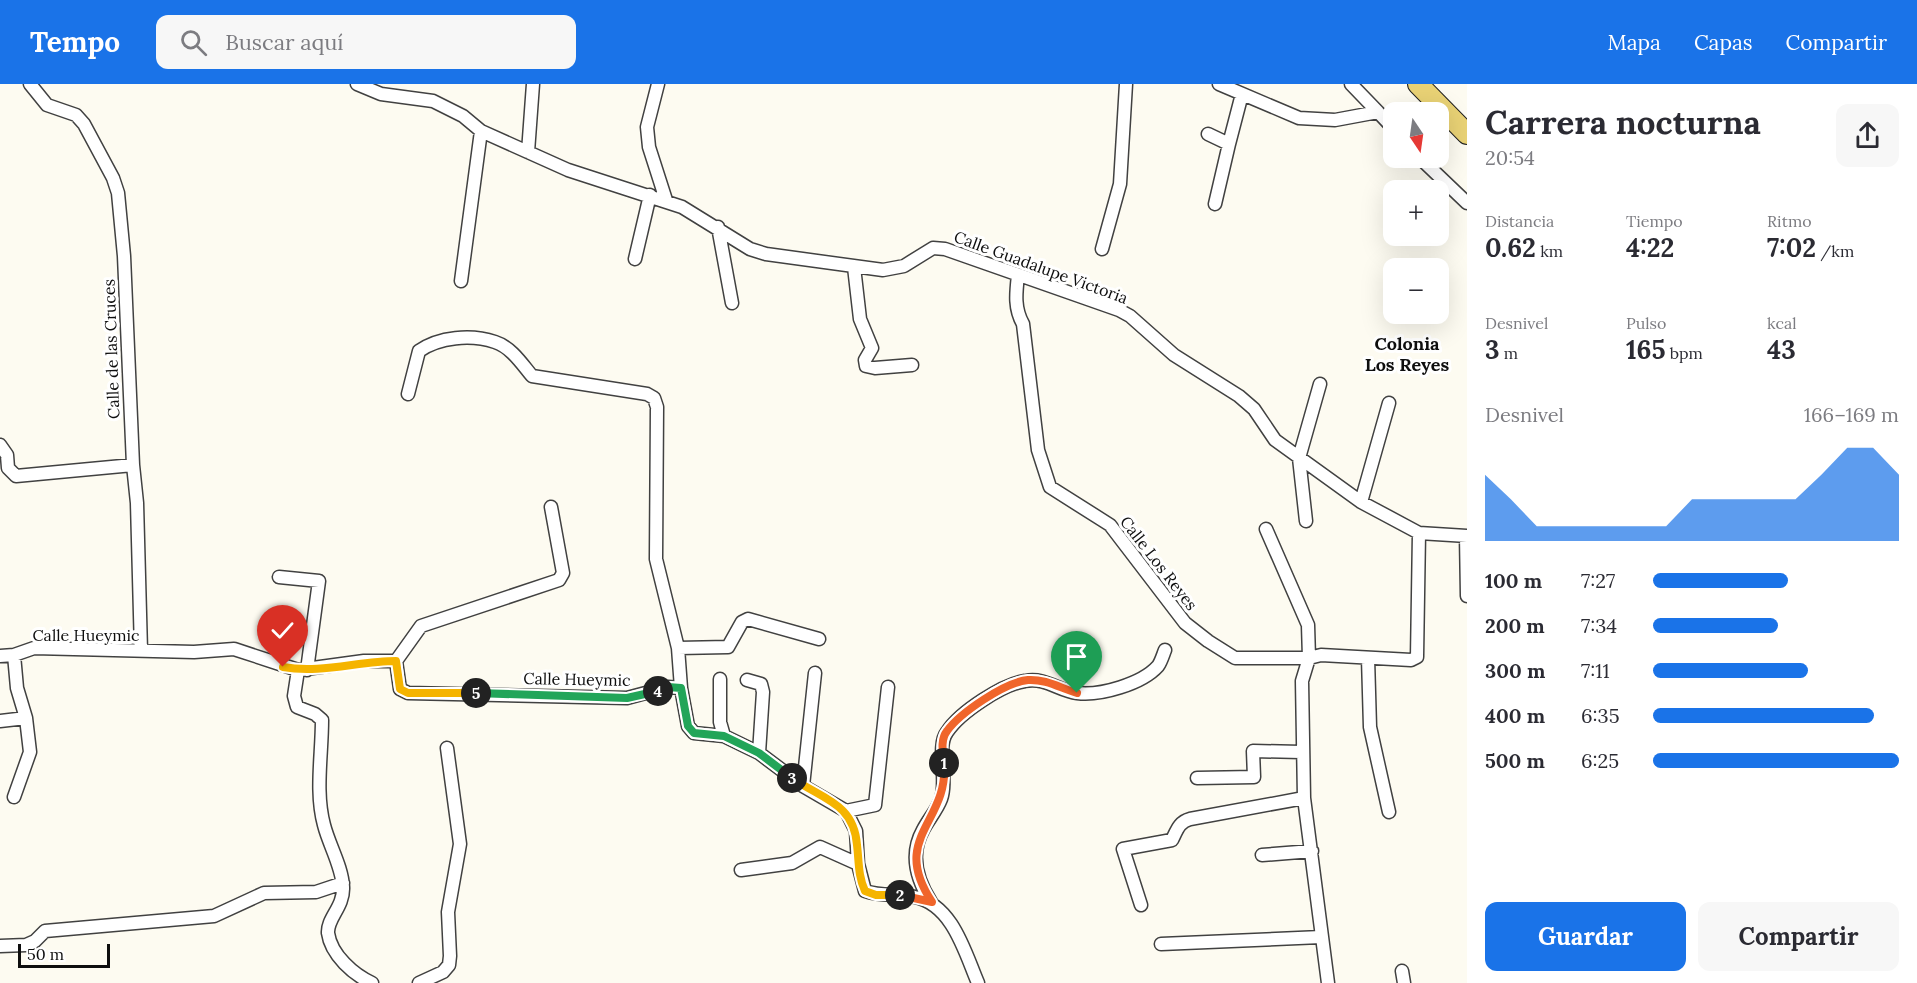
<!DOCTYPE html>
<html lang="es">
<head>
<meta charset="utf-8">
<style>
  body { margin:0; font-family:Lora,serif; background:#f7f7f7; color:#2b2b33; height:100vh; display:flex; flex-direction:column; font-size:22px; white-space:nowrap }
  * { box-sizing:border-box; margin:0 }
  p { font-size:20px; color:#7c7c81 }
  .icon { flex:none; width:33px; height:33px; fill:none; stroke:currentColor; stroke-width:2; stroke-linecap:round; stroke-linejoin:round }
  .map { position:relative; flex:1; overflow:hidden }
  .side { display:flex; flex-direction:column; background:#fff; width:450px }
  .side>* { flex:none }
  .needle { width:39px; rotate:167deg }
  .controls { position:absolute; left:1383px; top:18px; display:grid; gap:12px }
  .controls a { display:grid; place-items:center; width:66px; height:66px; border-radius:12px; background:#fff; box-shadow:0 6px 24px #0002; font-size:30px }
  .scale { position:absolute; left:18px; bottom:15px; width:92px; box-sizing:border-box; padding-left:6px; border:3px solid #0e0e0e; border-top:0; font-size:16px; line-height:21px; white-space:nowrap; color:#0e0e0e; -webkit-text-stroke:4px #fff; paint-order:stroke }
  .pin { position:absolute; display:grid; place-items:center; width:51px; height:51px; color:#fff; margin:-62px -26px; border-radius:50% 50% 50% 0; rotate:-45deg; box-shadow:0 0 6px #0007 }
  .pin .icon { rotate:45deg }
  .km { position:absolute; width:30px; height:30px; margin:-15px; border-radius:50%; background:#222; color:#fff; font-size:16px; line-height:30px; text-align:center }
  .round { display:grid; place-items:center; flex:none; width:63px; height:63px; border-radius:12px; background:#f7f7f7 }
  .overview { display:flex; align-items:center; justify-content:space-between; height:102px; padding:0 18px }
  h1 { font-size:33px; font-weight:700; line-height:45px }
  .stats { display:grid; grid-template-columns:repeat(3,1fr); gap:9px; height:102px; padding:6px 18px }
  .stats div { display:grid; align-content:center }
  .stats b { font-size:26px; font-weight:700 }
  .stats small { font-size:16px; font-weight:400 }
  .stats p { font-size:16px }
  .chart { height:168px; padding:12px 18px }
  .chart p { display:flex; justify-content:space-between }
  .chart svg { width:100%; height:108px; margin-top:6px; fill:#1a73e8; opacity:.7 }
  .cta { display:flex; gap:12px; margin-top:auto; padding:12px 18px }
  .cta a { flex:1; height:69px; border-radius:12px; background:#1a73e8; color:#fff; font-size:24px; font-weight:700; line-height:69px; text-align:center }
  .cta a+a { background:#f7f7f7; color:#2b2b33 }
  ul { padding:0 18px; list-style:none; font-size:20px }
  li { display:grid; grid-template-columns:96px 72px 1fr; align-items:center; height:45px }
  li i { height:15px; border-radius:8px; background:#1a73e8 }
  header { display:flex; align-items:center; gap:36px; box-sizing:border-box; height:84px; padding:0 30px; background:#1a73e8; color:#fff }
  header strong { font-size:28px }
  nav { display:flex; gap:33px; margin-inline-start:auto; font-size:21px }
  .search { width:420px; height:54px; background:#f7f7f7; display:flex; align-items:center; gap:15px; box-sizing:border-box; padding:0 21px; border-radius:12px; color:#7c7c81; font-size:22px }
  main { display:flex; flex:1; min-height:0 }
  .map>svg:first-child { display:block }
</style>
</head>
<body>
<header>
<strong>Tempo</strong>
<div class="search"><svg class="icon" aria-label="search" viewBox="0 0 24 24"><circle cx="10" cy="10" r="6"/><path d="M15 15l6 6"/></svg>Buscar aquí</div>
<nav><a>Mapa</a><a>Capas</a><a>Compartir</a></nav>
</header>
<main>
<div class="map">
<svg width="1467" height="899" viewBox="0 0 1467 899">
  <rect width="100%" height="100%" fill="#fdfbf1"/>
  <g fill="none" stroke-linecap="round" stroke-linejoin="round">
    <defs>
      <path id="minor" d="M 30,0 L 47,21 L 76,31 L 84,40 L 113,94 L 118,109 L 124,172 L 133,381 L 137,419 L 141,567
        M 357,0 L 381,10 L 433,17 L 463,32 L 481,47 L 568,86 L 682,123 L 750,165 L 766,170 L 883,186 L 904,182 L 933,164 L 945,165 L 1119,226 L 1130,232 L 1174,271 L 1239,312 L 1254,325 L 1275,356 L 1361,418 L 1419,449 L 1467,452
        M 658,0 L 647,43 L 649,63 L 666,116
        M 1219,0 L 1299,34 L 1335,36 L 1378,28 L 1394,45
        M 1351,0 L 1378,28
        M 1208,50 L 1229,60 L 1242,10
        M 528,68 L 533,0
        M 1420,74 L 1467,119
        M 1215,120 L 1229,60
        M 718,143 L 732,219
        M 1102,165 L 1120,100 L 1126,0
        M 635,175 L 650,111
        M 854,183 L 860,235 L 872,264 L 865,276 L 866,282 L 875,284 L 912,281
        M 1018,191 C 1016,209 1014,224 1023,240 L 1038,366 L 1050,403 L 1110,441 L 1185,539 L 1208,557 L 1235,574 L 1309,574 L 1302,597 L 1304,714 L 1328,899
        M 461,197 L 481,47
        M 408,310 L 419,267 C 439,253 471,250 495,258 C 511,263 522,280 532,292 L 647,310 L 654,314 L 657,323 L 656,475 L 678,564 L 681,604
        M 0,361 L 7,371 L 8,384 L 16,392 L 133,381
        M 1361,418 L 1389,319
        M 1306,437 L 1299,374 L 1320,300
        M 1266,445 L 1308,541 L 1309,574 L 1321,571 L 1411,576 L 1417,573 L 1419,449
        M 1466,452 L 1467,512
        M 279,493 L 319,497 L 307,586
        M 678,564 L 728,563 L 742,538 L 748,535 L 819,555
        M 0,572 L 14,571 L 34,564 L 194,568 L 234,565 L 298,586 L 364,577 L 396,577 L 400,605 L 408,609 L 627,614 L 668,603 L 681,604 L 688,642 L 694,649 L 724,652 L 759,669 L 803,702 L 846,727 L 856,747 L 858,780 L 865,807 C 882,813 898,809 915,813 C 953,821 965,869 978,899
        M 1368,574 L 1370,643 L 1389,728
        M 396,577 L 421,542 L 559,496 L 563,489 L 551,423
        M 298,586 L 294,612 L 297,623 L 315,630 L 322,636 C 322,671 315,708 324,741 C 329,761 342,782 343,803 C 344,823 327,834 328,849 C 331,871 354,891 372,899
        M 720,595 L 720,638 L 724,652
        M 747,596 L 761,600 L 763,608 L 759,669
        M 0,637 L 26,634
        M 1197,694 L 1254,693 L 1253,667 L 1301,668
        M 803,702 L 815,589
        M 14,713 L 30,668 L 26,634 L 17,604 L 14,571
        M 846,727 L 875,721 L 888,603
        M 1262,771 L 1312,767
        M 741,786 L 792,779 L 820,763 L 858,780
        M 931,818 C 917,796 909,771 923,746 C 928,736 937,726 941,715 C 948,696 936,662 947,648 C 960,628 1003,600 1025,597 C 1046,593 1059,607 1077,609 C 1100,612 1142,600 1158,582 C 1161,578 1163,571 1165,566
        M 1141,821 L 1123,765 L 1172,756 C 1177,746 1179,738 1190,735 L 1304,714
        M 1161,860 L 1321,853
        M 0,862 L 26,861 L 35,857 L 45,847 L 214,832 L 264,809 L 316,808 L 343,799
        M 1402,887 L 1404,899
        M 419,899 L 443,888 L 449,881 L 450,872 L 448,828 L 460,760 L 447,664"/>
      <path id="primary" d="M 1418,0 L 1467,50"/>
    </defs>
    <!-- minor casing -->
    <use href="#minor" stroke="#414141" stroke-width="15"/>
    <!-- primary casing -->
    <use href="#primary" stroke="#1f1f1f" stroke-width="22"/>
    <!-- minor -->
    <use href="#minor" stroke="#fff" stroke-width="12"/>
    <!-- primary -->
    <use href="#primary" stroke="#e9d275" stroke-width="20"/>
  </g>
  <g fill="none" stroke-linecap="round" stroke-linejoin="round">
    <defs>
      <path id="split-1" d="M 944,679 C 943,669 940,656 947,647 C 960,629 1005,598 1028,596 C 1046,595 1060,604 1077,609"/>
      <path id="split-2" d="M 900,811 L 932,818 C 889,753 949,739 944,679"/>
      <path id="split-3" d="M 792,694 C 822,715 854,719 857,761 C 859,777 858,792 865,807 L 876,811 L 900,811"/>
      <path id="split-4" d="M 658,607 L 668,603 L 681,604 L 688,642 L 694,649 L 724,652 L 759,669 L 792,694"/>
      <path id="split-5" d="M 476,609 L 627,614 L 658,607"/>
      <path id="split-6" d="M 283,583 C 320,590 359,577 396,577 L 400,605 L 408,609 L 476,609"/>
    </defs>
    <!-- split-1 casing -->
    <use href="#split-1" stroke="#fff" stroke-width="12"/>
    <!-- split-2 casing -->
    <use href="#split-2" stroke="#fff" stroke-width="12"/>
    <!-- split-3 casing -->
    <use href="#split-3" stroke="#fff" stroke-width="12"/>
    <!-- split-4 casing -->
    <use href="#split-4" stroke="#fff" stroke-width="12"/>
    <!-- split-5 casing -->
    <use href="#split-5" stroke="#fff" stroke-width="12"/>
    <!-- split-6 casing -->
    <use href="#split-6" stroke="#fff" stroke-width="12"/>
    <!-- split-1 -->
    <use href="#split-1" stroke="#f0652b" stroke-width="8"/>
    <!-- split-2 -->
    <use href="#split-2" stroke="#f0652b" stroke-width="8"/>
    <!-- split-3 -->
    <use href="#split-3" stroke="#f5b400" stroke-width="8"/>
    <!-- split-4 -->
    <use href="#split-4" stroke="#22a559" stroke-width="8"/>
    <!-- split-5 -->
    <use href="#split-5" stroke="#22a559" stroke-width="8"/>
    <!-- split-6 -->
    <use href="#split-6" stroke="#f5b400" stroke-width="8"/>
  </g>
  <g text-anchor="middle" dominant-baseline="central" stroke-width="6" stroke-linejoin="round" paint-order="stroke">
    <!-- street labels -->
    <g font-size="16" fill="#0e0e0e" stroke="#fff">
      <text transform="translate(1041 183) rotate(20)">Calle Guadalupe Victoria</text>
      <text transform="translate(111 265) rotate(-92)">Calle de las Cruces</text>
      <text transform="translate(1159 479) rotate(52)">Calle Los Reyes</text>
      <text x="86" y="551">Calle Hueymic</text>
      <text transform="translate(577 595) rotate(1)">Calle Hueymic</text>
    </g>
    <!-- neighbourhood labels -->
    <g font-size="18" font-weight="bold" fill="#0e0e0e" stroke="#fff">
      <text x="1407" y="259">Colonia<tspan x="1407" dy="21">Los Reyes</tspan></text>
    </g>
  </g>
</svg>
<div class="controls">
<a><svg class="needle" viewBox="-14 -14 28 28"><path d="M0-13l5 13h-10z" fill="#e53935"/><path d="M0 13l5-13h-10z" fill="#7c7c81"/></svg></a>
<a>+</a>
<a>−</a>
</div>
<div class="scale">50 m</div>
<div class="pin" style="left:1077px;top:609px;background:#1e9e55"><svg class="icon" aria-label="arrive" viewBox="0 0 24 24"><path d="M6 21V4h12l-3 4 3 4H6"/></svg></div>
<div class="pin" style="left:283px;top:583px;background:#d93025"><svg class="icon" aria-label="check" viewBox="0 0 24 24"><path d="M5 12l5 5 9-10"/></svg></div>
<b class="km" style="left:944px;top:679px">1</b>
<b class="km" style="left:900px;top:811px">2</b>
<b class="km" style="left:792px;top:694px">3</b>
<b class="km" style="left:658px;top:607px">4</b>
<b class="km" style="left:476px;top:609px">5</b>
</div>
<section class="side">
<div class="overview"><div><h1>Carrera nocturna</h1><p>20:54</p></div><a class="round"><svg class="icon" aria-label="share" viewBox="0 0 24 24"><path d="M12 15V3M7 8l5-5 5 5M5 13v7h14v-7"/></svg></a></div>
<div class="stats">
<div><p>Distancia</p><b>0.62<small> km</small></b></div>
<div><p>Tiempo</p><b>4:22</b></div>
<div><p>Ritmo</p><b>7:02<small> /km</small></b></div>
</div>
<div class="stats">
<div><p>Desnivel</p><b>3<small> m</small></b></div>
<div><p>Pulso</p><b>165<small> bpm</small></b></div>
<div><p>kcal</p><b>43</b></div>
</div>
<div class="chart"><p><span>Desnivel</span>166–169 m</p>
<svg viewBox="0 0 160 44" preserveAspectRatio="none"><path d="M0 44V17L10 27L20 38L30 38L40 38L50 38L60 38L70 38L80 27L90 27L100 27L110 27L120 27L130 17L140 6L150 6L160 17V44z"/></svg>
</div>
<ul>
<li><b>100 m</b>7:27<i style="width:55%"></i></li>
<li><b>200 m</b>7:34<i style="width:51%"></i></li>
<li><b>300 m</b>7:11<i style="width:63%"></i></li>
<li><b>400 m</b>6:35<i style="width:90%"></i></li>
<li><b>500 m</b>6:25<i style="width:100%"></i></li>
</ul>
<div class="cta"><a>Guardar</a><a>Compartir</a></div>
</section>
</main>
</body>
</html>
